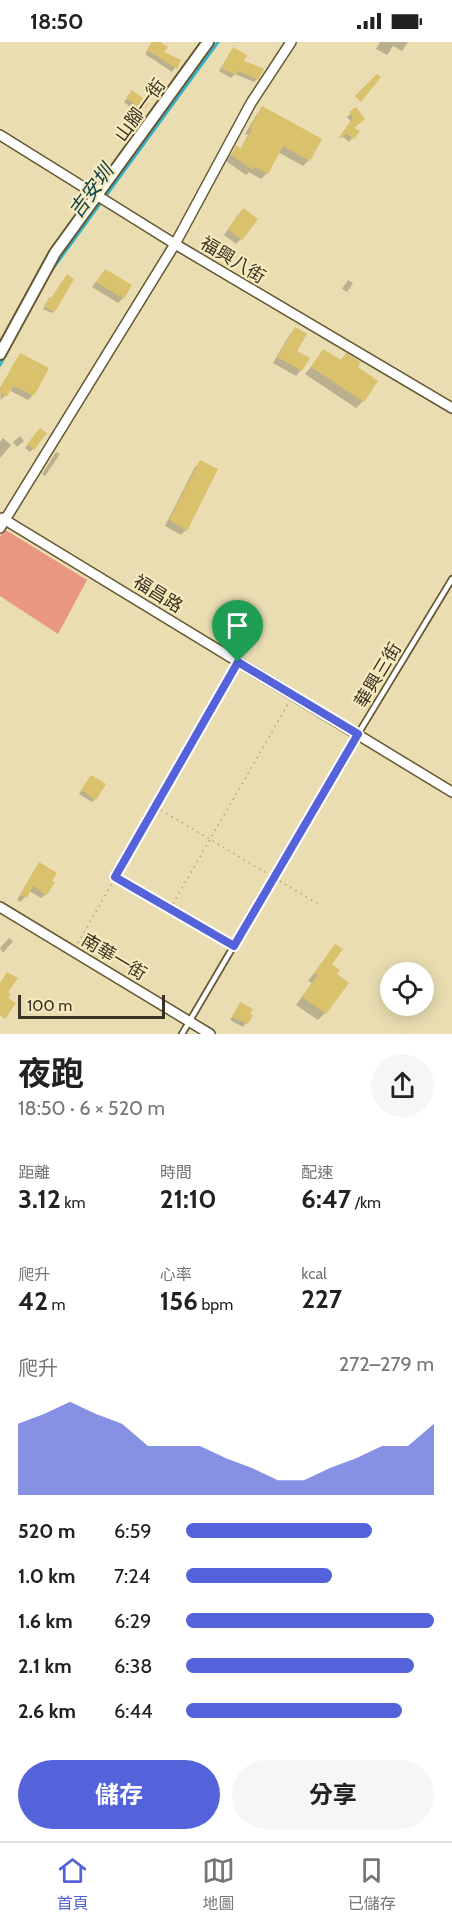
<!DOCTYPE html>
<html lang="zh-TW">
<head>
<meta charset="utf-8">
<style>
  body { margin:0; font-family:Cabin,"Noto Sans TC",sans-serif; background:#f6f6f6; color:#222; height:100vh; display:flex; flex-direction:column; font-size:22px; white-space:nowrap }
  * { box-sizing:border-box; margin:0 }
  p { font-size:20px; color:#767676 }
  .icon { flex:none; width:33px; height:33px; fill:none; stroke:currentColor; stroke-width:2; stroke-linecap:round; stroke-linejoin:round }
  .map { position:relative; height:992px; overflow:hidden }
  .sheet { display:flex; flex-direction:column; background:#fff; flex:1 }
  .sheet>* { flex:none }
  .tools { position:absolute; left:380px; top:920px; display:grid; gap:12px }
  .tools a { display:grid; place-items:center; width:54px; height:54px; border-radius:50%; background:#fff; box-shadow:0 3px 15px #0003; font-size:30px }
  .scale { position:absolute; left:18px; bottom:15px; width:147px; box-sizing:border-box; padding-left:6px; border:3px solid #383322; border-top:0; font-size:16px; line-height:21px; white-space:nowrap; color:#383322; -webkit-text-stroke:4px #f7eabe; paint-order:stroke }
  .pin { position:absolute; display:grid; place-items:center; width:51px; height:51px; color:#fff; margin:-62px -26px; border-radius:50% 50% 50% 0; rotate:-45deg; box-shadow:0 0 6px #0007 }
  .pin .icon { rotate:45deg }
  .round { display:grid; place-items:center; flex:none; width:63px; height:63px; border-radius:32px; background:#f6f6f6 }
  .headline { display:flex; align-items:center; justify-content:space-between; height:102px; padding:0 18px }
  h1 { font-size:33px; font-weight:700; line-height:45px }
  .figures { display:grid; grid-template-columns:repeat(3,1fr); gap:9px; height:102px; padding:6px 18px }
  .figures div { display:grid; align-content:center }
  .figures b { font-size:26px; font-weight:700 }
  .figures small { font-size:16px; font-weight:400 }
  .figures p { font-size:16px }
  .chart { height:168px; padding:12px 18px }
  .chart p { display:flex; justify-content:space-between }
  .chart svg { width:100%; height:108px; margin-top:6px; fill:#5563da; opacity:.7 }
  .primary-button { display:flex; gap:12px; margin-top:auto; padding:12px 18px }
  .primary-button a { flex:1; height:69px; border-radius:36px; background:#5563da; color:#fff; font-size:24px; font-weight:700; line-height:69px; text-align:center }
  .primary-button a+a { background:#f6f6f6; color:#222 }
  ul { padding:0 18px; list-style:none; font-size:20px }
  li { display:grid; grid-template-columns:96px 72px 1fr; align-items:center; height:45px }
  li i { height:15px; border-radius:8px; background:#5563da }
  .status { display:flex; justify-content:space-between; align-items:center; height:42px; padding:0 30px; background:#fff; direction:ltr }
  .status svg { height:16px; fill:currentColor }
  .dock { display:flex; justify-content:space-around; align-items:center; height:84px; border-top:2px solid #e0e0e0; background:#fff; font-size:16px; color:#767676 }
  .dock a { display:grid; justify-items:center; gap:3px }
  .dock .current { color:#5563da }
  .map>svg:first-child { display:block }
</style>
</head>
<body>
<div class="status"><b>18:50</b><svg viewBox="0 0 49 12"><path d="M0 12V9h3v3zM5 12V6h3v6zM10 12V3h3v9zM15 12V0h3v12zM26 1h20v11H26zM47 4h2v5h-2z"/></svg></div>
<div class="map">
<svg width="452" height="992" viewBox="0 0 452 992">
  <rect width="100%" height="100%" fill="#e9ddb1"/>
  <!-- green -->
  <path fill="#e99683" d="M 4,487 L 87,538 L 58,592 L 0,554 L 0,495 Z"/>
  <!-- shadow -->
  <path fill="#0003" d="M 153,0 L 157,0 L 162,11 L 179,19 L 172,30 L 145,12 Z
    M 380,0 L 408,0 L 402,9 L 393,4 L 387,13 L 376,7 Z
    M 233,7 L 257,37 L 254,40 L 235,32 L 231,36 L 219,29 Z
    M 129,54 L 141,68 L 138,71 L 124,60 Z
    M 263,66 L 309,118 L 303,124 L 278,110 L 267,131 L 261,137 L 249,130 L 246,133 L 226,119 L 236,105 L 240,108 L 248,93 L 245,92 L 257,72 Z
    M 356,67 L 352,86 L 357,90 L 349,100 L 342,94 L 338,97 L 351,80 L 347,75 Z
    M 238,173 L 241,197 L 236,202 L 224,193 Z
    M 105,228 L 123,256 L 118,261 L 92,245 Z
    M 348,238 L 353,241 L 347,250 L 342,247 Z
    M 47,259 L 54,269 L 52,271 L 43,267 Z
    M 295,287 L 295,309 L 301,328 L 296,334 L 273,321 L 290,292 Z
    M 324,309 L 356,326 L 363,359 L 356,366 L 305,332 Z
    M 21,313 L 47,326 L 32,354 L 28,358 L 9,348 L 1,358 L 0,346 Z
    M 37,391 L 33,407 L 30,410 L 25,406 Z
    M 20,394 L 24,399 L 17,405 L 13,400 Z
    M 3,396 L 11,403 L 0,416 L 0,400 Z
    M 56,410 L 60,412 L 45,434 L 42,432 Z
    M 201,420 L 186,488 L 181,493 L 165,484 L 195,425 Z
    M 91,734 L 95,757 L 92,760 L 79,752 Z
    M 39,822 L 50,839 L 46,852 L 41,856 L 29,849 L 21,860 L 17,858 L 35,827 Z
    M 9,896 L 13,899 L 3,911 L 0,906 Z
    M 335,904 L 330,922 L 335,933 L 325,971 L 318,978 L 296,963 L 312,941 L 308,939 Z
    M 240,962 L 251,974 L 243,985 L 230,978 Z"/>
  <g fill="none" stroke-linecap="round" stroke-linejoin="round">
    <!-- stream -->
    <path stroke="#36b0c8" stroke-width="3" d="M 51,229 L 218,0
      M 0,323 L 6,312"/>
  </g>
  <!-- building -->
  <path fill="#dac16c" d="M 152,0 L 160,0 L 168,5 L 164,10 L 181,18 L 177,27 L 147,8 Z
    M 233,5 L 247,13 L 244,19 L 264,27 L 258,38 L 238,29 L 236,33 L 221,26 Z
    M 377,32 L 381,35 L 361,60 L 355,54 Z
    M 132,48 L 149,61 L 142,69 L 126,56 Z
    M 262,64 L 322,97 L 310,119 L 283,104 L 268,132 L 255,125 L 253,128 L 231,113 L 236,103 L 241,107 L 252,87 L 250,86 Z
    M 356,65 L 365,77 L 354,86 L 360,89 L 354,97 L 346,92 L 342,96 L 340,94 L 353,76 L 349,70 Z
    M 243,166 L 258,177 L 242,198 L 228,187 Z
    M 105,227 L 132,243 L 124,257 L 96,240 Z
    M 67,232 L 74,237 L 55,270 L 45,265 L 49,255 L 51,256 Z
    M 295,285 L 307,292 L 297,309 L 310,316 L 302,329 L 277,315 Z
    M 323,307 L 341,318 L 346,311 L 361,320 L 358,325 L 378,339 L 364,360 L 311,325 Z
    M 20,311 L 49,326 L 34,354 L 14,344 L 6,355 L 0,350 L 0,346 Z
    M 40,386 L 47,391 L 34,408 L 27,402 Z
    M 200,418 L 218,427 L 187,489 L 169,478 Z
    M 91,733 L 106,742 L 96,758 L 81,748 Z
    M 39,820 L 57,831 L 52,839 L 55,840 L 47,853 L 33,844 L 27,856 L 20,853 Z
    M 335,902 L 343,907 L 332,922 L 340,928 L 337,932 L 349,941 L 326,972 L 302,955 L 318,933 L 314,931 Z
    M 7,930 L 18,936 L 8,950 L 11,952 L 8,956 L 16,961 L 5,977 L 0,973 L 0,941 Z
    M 240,960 L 253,967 L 250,972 L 253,973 L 248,982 L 232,975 Z"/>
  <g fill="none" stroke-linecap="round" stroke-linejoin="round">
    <defs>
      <path id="service" d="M 182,992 L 358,692 L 452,537"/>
      <path id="minor" d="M 0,93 L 175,202 L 452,366
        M 2,476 L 452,750
        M 0,486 L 175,202 L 251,61 L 291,0
        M 0,865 L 210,992"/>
      <path id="tertiary" d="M 0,312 L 55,211 L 208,0"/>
    </defs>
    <!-- service casing -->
    <use href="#service" stroke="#635831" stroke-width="8"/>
    <!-- minor casing -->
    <use href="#minor" stroke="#635831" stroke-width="12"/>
    <!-- tertiary casing -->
    <use href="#tertiary" stroke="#635831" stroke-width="14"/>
    <!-- path -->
    <path stroke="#aea481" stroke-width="1.5" stroke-dasharray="1.5 4.5" stroke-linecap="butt" d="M 156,765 L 268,832
      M 116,835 L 226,900
      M 280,839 L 320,863
      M 170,867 L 288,662
      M 78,901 L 233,629"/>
    <!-- service -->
    <use href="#service" stroke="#fff" stroke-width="4.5"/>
    <!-- minor -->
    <use href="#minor" stroke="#fff" stroke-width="9"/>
    <!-- tertiary -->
    <use href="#tertiary" stroke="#fff" stroke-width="10"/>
  </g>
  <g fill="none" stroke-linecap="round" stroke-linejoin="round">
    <defs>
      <path id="route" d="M 238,620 L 358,692 L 234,904 L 115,835 Z"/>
    </defs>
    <!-- route casing -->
    <use href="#route" stroke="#fff" stroke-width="12"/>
    <!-- route -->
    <use href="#route" stroke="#5563da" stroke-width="8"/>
  </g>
  <g text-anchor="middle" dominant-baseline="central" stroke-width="4.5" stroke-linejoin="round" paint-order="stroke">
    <!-- street labels -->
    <g font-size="18" fill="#383322" stroke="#f7eabe">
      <text transform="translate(140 68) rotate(-54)">山腳一街</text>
      <text transform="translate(233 218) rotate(31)">福興八街</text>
      <text transform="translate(158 552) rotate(32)">福昌路</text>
      <text transform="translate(378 633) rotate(-59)">華興三街</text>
      <text transform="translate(114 915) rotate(31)">南華一街</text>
    </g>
    <!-- water labels -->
    <g font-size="20" font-style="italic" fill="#11454f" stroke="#f7eabe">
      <text transform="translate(91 149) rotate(-54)">吉安圳</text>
    </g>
  </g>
</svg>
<div class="tools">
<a><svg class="icon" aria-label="locate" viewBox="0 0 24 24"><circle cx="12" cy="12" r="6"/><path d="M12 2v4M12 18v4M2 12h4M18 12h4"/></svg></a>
</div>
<div class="scale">100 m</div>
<div class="pin" style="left:238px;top:620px;background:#1e9e55"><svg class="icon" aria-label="arrive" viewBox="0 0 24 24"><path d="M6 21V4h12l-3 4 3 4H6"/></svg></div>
</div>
<section class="sheet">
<div class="headline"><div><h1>夜跑</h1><p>18:50 · 6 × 520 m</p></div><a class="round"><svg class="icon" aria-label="share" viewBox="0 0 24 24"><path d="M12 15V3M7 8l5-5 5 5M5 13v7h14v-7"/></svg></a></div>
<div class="figures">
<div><p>距離</p><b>3.12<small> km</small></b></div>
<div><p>時間</p><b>21:10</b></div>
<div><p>配速</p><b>6:47<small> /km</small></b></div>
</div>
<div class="figures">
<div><p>爬升</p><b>42<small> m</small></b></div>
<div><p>心率</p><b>156<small> bpm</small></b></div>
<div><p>kcal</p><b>227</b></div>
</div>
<div class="chart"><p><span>爬升</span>272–279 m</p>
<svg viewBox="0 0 160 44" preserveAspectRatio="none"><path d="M0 44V15L10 11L20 6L30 11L40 15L50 24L60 24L70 24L80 29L90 33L100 38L110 38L120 33L130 29L140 24L150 24L160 15V44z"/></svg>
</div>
<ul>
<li><b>520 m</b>6:59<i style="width:75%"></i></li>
<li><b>1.0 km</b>7:24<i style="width:59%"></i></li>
<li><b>1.6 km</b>6:29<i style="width:100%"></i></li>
<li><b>2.1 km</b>6:38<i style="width:92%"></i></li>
<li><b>2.6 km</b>6:44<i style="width:87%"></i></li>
</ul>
<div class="primary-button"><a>儲存</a><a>分享</a></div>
</section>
<nav class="dock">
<a class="current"><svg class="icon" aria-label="home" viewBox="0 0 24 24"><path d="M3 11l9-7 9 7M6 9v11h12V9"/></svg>首頁</a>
<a><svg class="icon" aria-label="map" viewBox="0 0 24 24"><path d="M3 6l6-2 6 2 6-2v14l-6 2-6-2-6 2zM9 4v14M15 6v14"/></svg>地圖</a>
<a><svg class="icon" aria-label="saved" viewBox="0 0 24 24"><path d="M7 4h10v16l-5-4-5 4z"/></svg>已儲存</a>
</nav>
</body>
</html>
